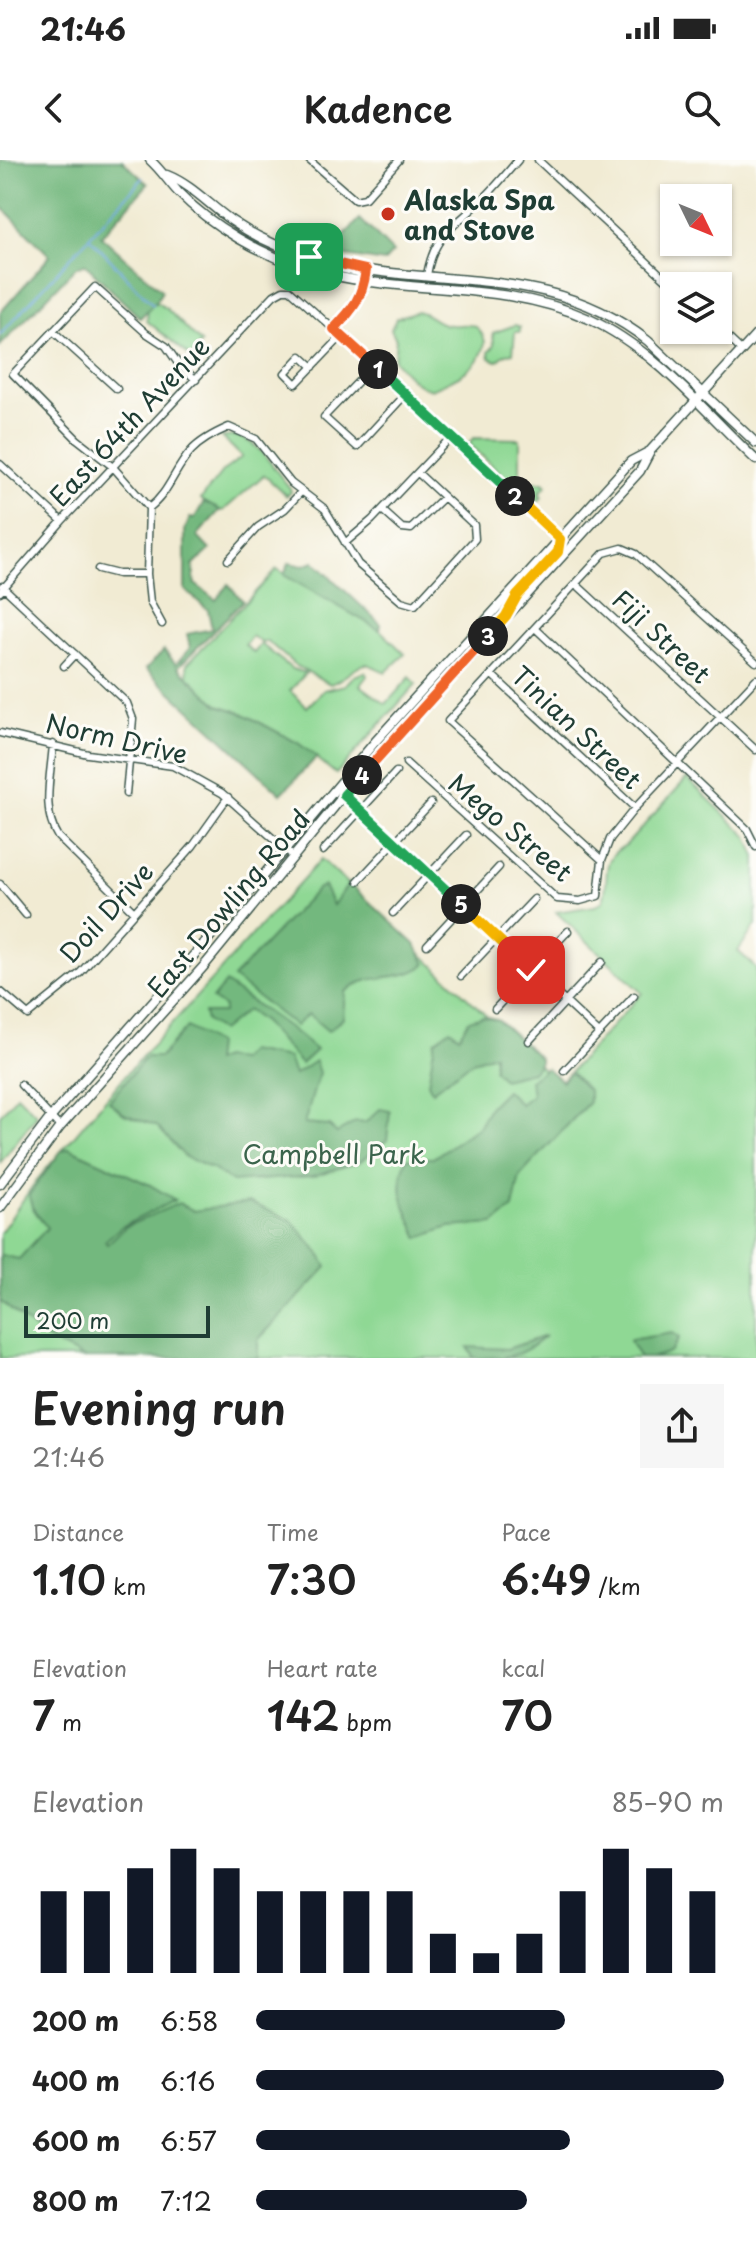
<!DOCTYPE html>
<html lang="en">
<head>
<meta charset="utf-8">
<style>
  body { margin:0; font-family:"Playpen Sans",sans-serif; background:#f6f6f6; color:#222; height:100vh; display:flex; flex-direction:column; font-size:30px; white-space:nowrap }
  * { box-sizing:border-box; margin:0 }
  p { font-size:26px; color:#767676 }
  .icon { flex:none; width:44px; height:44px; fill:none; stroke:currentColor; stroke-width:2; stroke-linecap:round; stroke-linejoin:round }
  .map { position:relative; height:1198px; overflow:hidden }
  .panel { display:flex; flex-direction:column; background:#fff; flex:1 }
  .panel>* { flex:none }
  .needle { width:52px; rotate:133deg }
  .buttons { position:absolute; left:660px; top:24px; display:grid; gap:16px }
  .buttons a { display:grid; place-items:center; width:72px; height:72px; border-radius:0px; background:#fff; box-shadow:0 2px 6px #0004; font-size:40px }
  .scale { position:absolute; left:24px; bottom:20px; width:186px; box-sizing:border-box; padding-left:8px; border:4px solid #1f3d34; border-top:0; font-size:22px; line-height:28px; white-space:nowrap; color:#1f3d34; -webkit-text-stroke:6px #fdfcf7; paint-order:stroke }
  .pin { position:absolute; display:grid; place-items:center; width:68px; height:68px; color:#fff; margin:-34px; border-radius:16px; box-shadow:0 4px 12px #0006 }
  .km { position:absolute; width:40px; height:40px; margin:-20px; border-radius:50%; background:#222; color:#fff; font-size:22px; line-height:40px; text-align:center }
  .round { display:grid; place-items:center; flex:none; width:84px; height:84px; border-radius:0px; background:#f6f6f6 }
  .headline { display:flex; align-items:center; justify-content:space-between; height:136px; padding:0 32px }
  h1 { font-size:44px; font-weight:600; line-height:60px }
  .metrics { display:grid; grid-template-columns:repeat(3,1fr); gap:12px; height:136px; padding:8px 32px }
  .metrics div { display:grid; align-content:center }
  .metrics b { font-size:40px; font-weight:600 }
  .metrics small { font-size:22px; font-weight:400 }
  .metrics p { font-size:22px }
  .chart { height:224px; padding:16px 32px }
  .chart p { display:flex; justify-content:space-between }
  .chart svg { width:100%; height:144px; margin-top:8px; stroke:#111827; stroke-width:6 }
  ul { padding:0 32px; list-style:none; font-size:26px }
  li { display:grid; grid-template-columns:128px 96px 1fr; align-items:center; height:60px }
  li i { height:20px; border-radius:10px; background:#111827 }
  .status { display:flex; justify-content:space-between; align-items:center; height:56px; padding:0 40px; background:#fff; direction:ltr }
  .status svg { height:22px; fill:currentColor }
  header { display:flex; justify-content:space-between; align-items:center; height:104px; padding:0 32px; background:#fff; font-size:36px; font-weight:600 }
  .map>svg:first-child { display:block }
</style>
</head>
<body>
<div class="status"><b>21:46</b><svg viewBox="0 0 49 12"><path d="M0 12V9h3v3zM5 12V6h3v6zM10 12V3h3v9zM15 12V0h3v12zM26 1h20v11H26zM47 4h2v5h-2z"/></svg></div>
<header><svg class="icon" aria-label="back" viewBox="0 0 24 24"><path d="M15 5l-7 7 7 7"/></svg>Kadence<svg class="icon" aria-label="search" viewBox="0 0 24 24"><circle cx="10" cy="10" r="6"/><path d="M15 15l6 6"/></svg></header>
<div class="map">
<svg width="756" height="1198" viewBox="0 0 756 1198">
  <rect width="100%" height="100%" fill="#fdfcf7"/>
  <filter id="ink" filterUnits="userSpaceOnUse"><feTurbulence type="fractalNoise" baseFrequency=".0125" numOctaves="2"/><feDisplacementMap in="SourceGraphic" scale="16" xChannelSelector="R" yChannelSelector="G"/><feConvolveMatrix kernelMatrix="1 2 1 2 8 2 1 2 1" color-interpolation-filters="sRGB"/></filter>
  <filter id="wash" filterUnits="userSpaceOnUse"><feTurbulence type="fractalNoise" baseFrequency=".006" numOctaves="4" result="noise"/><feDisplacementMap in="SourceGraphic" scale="32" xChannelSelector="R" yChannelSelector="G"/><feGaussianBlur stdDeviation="1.8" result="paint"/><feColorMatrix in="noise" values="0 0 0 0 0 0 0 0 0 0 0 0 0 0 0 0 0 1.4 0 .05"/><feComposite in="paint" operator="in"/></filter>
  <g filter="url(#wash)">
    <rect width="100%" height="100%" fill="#f1ebd3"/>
    <!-- green -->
    <path fill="#8fd894" stroke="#578a64" stroke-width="2" d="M 156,142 L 167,149 L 201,183 L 191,197 L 147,161 L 148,149 Z
      M 417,151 C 427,153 432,159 441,163 C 458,171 477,153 485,182 C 482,208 453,220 431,229 C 416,227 403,210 394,200 L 396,179 L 391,169 L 396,158 Z
      M 515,165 L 520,167 L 520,172 L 515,172 L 513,193 L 506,194 L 497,201 L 490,198 L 489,192 L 494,186 L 493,173 Z
      M 237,276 C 262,284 273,309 290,328 L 291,332 L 287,336 L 264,315 L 223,351 L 213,349 L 201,339 L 223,311 L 242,297 L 222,277 Z
      M 473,278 L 520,279 L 520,322 L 544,322 L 547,325 L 539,333 L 542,337 L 535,345 L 469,284 Z
      M 277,409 L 380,470 L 405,494 L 386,512 C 380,510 372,505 366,504 C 358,504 342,521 330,524 L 295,505 L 267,481 L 262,483 L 252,476 L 245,485 L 254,493 L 261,484 L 292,509 L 306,513 L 290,531 L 307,547 L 324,530 L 345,525 L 354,516 L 365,512 L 367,516 L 360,525 L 386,544 L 410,517 L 416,524 L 336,614 L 298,583 L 240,552 L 218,545 L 188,517 L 187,504 Z
      M 687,618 L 748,677 L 756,697 L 756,765 L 738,791 L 756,808 L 756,1198 L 0,1198 L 0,1073 L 36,1021 L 130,910 L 321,699 L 559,924 L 642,833 L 556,752 L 595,746 L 603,741 C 611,717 598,699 626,685 Z
      M 17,935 L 37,955 L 0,1003 L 0,955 Z"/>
    <!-- forest -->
    <path fill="#73b87e" stroke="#497a59" stroke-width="2" d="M 0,0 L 122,0 L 148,24 L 101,76 L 162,131 L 156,142 L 140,158 L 85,104 L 76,107 L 0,186 L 0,153 L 50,96 L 0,45 Z
      M 360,59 L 393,92 L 384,102 L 339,95 L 331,89 Z
      M 204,342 L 220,350 L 197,376 L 210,390 L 193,406 L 195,424 L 216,440 L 228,424 L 243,441 L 178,507 L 218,545 L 240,552 L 298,583 L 317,597 L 281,634 L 146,509 L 164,490 L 176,504 L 190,488 L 187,474 L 212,469 L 208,450 L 185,430 L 185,370 L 190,358 L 194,359 Z
      M 314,402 L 381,464 L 380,470 L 284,415 L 289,403 L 303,406 Z
      M 349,723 L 415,784 L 426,804 C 401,824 371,810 345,832 L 343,858 L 328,871 L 308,854 L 295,866 L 233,818 L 318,728 L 324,726 L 333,745 Z
      M 225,823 L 292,870 L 316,890 L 301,904 L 264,863 L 247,850 L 221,871 L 206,861 L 204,853 L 223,853 L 224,847 L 212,839 Z
      M 482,856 L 497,859 L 540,898 L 540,902 L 532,912 L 503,919 L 494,910 L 494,894 L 473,901 L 432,931 L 428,923 L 435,881 L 450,869 L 459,876 L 469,860 Z
      M 187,867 L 216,884 L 214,902 L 222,898 L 240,900 L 248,891 L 288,898 L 294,915 L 315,901 L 319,913 L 304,964 L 329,966 L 337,973 L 356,962 L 365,963 L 380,949 L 390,951 L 387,980 L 359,1002 L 312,1016 L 232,1022 L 213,1009 L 185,997 L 157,966 L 124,954 L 109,941 L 146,897 L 160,897 Z
      M 546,908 L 562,921 L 570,912 L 589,931 L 589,942 L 520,1016 L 513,1048 L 494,1064 L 449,1067 L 419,1078 C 405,1047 394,1032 407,998 L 433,998 L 478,967 L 490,946 L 506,930 L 520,944 L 532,935 L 530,920 Z
      M 69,988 L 150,1025 L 175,1040 L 121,1067 L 105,1081 L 107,1084 L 125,1067 L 179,1043 L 194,1051 L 249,1042 L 291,1060 L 320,1094 L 327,1107 L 258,1180 L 258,1198 L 83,1198 L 46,1179 L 0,1141 L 0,1095 L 19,1099 L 47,1068 L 32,1047 L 29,1035 L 61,991 Z
      M 672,1173 L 679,1178 L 671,1192 L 651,1198 L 640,1198 L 629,1180 Z
      M 545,1176 C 520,1198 509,1198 474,1198 L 468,1187 L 507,1189 Z"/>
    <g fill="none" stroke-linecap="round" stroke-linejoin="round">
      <!-- stream -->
      <path stroke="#6ea9de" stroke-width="2" d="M 89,77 L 153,145
        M 0,175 L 143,18"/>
    </g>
  </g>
  <g filter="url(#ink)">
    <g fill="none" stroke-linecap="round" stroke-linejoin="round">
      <defs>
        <path id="minor" d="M 309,0 L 355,40 L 365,38 L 399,0
          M 538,0 L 674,127
          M 427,115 C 434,74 453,68 480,42 C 494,29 506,14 518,0
          M 718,168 L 742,191
          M 334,169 C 354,148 362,139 366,110
          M 53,171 L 117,229
          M 374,205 L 324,257 L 357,287 L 406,234
          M 313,207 L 301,196 L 285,213 L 296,224 L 342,176
          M 0,304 L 62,361
          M 149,348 C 169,333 174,310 191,291 C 201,280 215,273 229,267 L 256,279 L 291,323 L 325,349 L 358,404 L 401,441 L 415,445 L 475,379 L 474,365 L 418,313
          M 382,350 L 402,368 L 411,369 L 444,337
          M 345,383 L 372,360 L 452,276
          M 228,400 L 258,367 L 285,349 L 301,332
          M 98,409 L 118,414 L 147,414
          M 576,424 L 756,590
          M 2,426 L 127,543 L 133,559 L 126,634
          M 0,432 L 62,361 L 274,135 L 283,130 L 290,130 L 434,259 L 560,379 C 563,401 515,430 506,455
          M 162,464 L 150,442 L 147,414 L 149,348 L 113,307 L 77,279 L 13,214 L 95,127 L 146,173 L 166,186 L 177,202 L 196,220
          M 535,468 L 747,669 L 756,687
          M 64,506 L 75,494
          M 492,515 L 635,648
          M 0,573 L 88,594 L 173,606 L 222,633 L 293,696
          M 53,584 C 51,615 41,651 58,677 L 134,752
          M 406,603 L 557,739 L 580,741 L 598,736 L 602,700 L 610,679 L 635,648 L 756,519
          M 341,632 L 599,873
          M 323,691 L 396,612
          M 602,700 L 448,561 L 604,393 L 622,388 L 636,394 L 756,502
          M 358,721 L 431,643
          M 0,724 L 26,755
          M 393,753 L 466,675
          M 427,785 L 499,707
          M 461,816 L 534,739
          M 0,831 L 28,855 L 80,813 L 193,686 L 228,637
          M 495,849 L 568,771
          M 529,881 L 602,802
          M 564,911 L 634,836
          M 21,925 L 60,967"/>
        <path id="secondary" d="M 150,0 C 161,10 168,21 178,32 C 212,67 262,95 308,109 C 401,137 497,118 589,159 C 655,189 705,252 756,300
          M 167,15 C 192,25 210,46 232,61 C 254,76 283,89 309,97 C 426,133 543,98 648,181 L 756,283
          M 0,1024 L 51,957 L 246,736 L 374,583 L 631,301 L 650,291
          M 0,1048 L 60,967 L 204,806 L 344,635 L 640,311 L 651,290 L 756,175"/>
      </defs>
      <!-- minor casing -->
      <use href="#minor" stroke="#3e574c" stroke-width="9"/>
      <!-- secondary casing -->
      <use href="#secondary" stroke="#3e574c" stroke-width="11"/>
      <!-- minor -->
      <use href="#minor" stroke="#fff" stroke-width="6"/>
      <!-- secondary -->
      <use href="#secondary" stroke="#fff" stroke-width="8"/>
    </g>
  </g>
  <g fill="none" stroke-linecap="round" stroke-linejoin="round" filter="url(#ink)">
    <defs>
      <path id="split-1" d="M 309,97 L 366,110 C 362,138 354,148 334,169 L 378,209"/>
      <path id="split-2" d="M 378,209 L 515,336"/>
      <path id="split-3" d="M 488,476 L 506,456 L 517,436 L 558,392 L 560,379 L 515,336"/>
      <path id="split-4" d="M 362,615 L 488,476"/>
      <path id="split-5" d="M 362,615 L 344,635 L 461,744"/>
      <path id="split-6" d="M 461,744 L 531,810"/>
    </defs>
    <!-- split-1 casing -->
    <use href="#split-1" stroke="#fff" stroke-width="16"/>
    <!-- split-2 casing -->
    <use href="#split-2" stroke="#fff" stroke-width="16"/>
    <!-- split-3 casing -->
    <use href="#split-3" stroke="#fff" stroke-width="16"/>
    <!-- split-4 casing -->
    <use href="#split-4" stroke="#fff" stroke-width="16"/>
    <!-- split-5 casing -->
    <use href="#split-5" stroke="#fff" stroke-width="16"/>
    <!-- split-6 casing -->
    <use href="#split-6" stroke="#fff" stroke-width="16"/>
    <!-- split-1 -->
    <use href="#split-1" stroke="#f0652b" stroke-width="10"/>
    <!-- split-2 -->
    <use href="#split-2" stroke="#22a559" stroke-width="10"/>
    <!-- split-3 -->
    <use href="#split-3" stroke="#f5b400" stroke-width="10"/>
    <!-- split-4 -->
    <use href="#split-4" stroke="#f0652b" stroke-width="10"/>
    <!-- split-5 -->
    <use href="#split-5" stroke="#22a559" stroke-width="10"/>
    <!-- split-6 -->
    <use href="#split-6" stroke="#f5b400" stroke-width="10"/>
  </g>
  <!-- markers -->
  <circle fill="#c8321e" stroke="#fdfcf7" stroke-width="3" cx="388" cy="54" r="8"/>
  <g text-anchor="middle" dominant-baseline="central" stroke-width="6" stroke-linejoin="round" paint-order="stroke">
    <!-- poi labels -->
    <g font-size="26" font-weight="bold" fill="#1f3d34" stroke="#fdfcf7" text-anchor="start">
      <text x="404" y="39">Alaska Spa<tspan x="404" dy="30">and Stove</tspan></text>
    </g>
    <!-- street labels -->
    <g font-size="26" fill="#1f3d34" stroke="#fdfcf7">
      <text transform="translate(129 261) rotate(-47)">East 64th Avenue</text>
      <text transform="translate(662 476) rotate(43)">Fiji Street</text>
      <text transform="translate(577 567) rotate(43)">Tinian Street</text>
      <text transform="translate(117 578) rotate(13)">Norm Drive</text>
      <text transform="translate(511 667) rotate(40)">Mego Street</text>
      <text transform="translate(228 743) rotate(-50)">East Dowling Road</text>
      <text transform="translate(106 752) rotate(-48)">Doil Drive</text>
    </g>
    <!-- park labels -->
    <g font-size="26" fill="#3b644c" stroke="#fdfcf7">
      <text x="334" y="993">Campbell Park</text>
    </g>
  </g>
</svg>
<div class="buttons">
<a><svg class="needle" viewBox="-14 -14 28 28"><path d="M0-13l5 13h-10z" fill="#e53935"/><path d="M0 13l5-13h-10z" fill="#767676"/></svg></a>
<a><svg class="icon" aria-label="layers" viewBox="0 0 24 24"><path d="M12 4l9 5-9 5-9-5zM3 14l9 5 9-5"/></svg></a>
</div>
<div class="scale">200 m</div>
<div class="pin" style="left:309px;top:97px;background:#1e9e55"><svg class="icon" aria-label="arrive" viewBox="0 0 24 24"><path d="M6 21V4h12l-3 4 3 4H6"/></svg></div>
<div class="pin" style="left:531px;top:810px;background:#d93025"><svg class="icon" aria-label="check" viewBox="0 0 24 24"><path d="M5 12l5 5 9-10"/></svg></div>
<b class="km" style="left:378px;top:209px">1</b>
<b class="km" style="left:515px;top:336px">2</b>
<b class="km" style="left:488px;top:476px">3</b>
<b class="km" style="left:362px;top:615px">4</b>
<b class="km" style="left:461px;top:744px">5</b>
</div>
<section class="panel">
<div class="headline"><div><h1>Evening run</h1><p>21:46</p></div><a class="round"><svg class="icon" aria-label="share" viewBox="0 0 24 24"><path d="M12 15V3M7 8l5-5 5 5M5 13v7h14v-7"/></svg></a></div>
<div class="metrics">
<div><p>Distance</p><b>1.10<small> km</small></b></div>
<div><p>Time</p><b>7:30</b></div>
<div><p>Pace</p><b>6:49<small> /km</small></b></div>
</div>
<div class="metrics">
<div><p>Elevation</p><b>7<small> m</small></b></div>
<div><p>Heart rate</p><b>142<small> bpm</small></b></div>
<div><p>kcal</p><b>70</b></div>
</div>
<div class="chart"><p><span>Elevation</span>85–90 m</p>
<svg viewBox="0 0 160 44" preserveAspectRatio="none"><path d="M5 44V19M15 44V19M25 44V12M35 44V6M45 44V12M55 44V19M65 44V19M75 44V19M85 44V19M95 44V32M105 44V38M115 44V32M125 44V19M135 44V6M145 44V12M155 44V19"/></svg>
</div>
<ul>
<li><b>200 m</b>6:58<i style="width:66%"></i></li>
<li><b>400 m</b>6:16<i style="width:100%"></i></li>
<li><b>600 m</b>6:57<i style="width:67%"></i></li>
<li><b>800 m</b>7:12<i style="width:58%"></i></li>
</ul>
</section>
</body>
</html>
